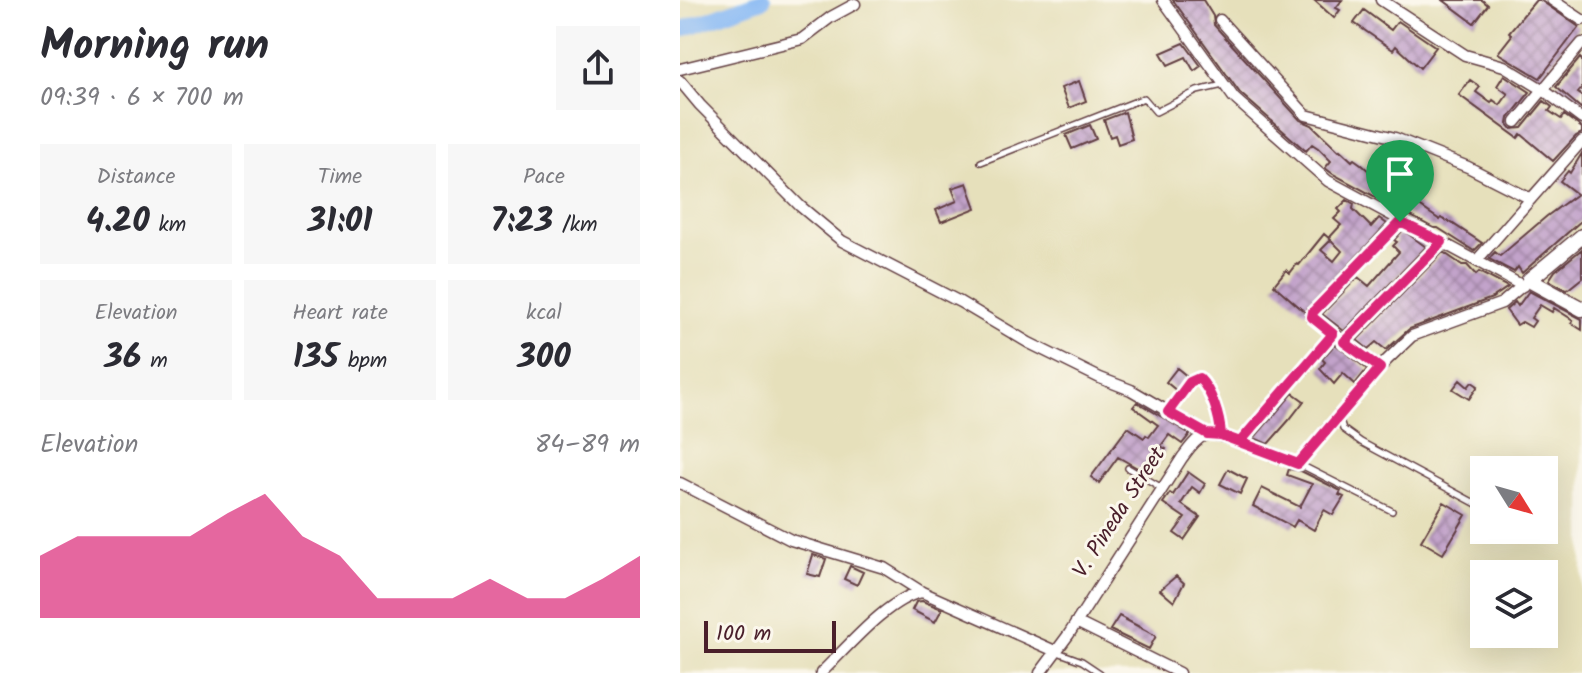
<!DOCTYPE html>
<html lang="en">
<head>
<meta charset="utf-8">
<style>
  body { margin:0; font-family:Kalam,sans-serif; background:#f7f7f7; color:#2b2b33; height:100vh; display:flex; flex-direction:column; font-size:30px; white-space:nowrap }
  * { box-sizing:border-box; margin:0 }
  p { font-size:26px; color:#7c7c81 }
  .icon { flex:none; width:44px; height:44px; fill:none; stroke:currentColor; stroke-width:2; stroke-linecap:round; stroke-linejoin:round }
  .map { position:relative; flex:1; overflow:hidden }
  .details { display:flex; flex-direction:column; background:#fff; width:680px }
  .details>* { flex:none }
  .needle { width:52px; rotate:127deg }
  .buttons { position:absolute; left:790px; top:456px; display:grid; gap:16px }
  .buttons a { display:grid; place-items:center; width:88px; height:88px; border-radius:0px; background:#fff; box-shadow:0 8px 32px #0002; font-size:40px }
  .scale { position:absolute; left:24px; bottom:20px; width:132px; box-sizing:border-box; padding-left:8px; border:4px solid #4a1f2b; border-top:0; font-size:22px; line-height:28px; white-space:nowrap; color:#4a1f2b; -webkit-text-stroke:6px #fbf7ec; paint-order:stroke }
  .pin { position:absolute; display:grid; place-items:center; width:68px; height:68px; color:#fff; margin:-82px -34px; border-radius:50% 50% 50% 0; rotate:-45deg; box-shadow:0 0 8px #0007 }
  .pin .icon { rotate:45deg }
  .round { display:grid; place-items:center; flex:none; width:84px; height:84px; border-radius:0px; background:#f7f7f7 }
  .overview { display:flex; align-items:center; justify-content:space-between; height:136px; padding:0 40px }
  h1 { font-size:44px; font-weight:700; line-height:60px }
  .stats { display:grid; grid-template-columns:repeat(3,1fr); gap:12px; height:136px; padding:8px 40px }
  .stats div { display:grid; align-content:center; border-radius:0px; background:#f7f7f7; text-align:center }
  .stats b { font-size:34px; font-weight:700 }
  .stats small { font-size:22px; font-weight:400 }
  .stats p { font-size:22px }
  .chart { height:224px; padding:16px 40px }
  .chart p { display:flex; justify-content:space-between }
  .chart svg { width:100%; height:144px; margin-top:8px; fill:#db2777; opacity:.7 }
  main { display:flex; flex:1; min-height:0 }
  .map>svg:first-child { display:block }
</style>
</head>
<body>
<main>
<section class="details">
<div class="overview"><div><h1>Morning run</h1><p>09:39 · 6 × 700 m</p></div><a class="round"><svg class="icon" aria-label="share" viewBox="0 0 24 24"><path d="M12 15V3M7 8l5-5 5 5M5 13v7h14v-7"/></svg></a></div>
<div class="stats">
<div><p>Distance</p><b>4.20<small> km</small></b></div>
<div><p>Time</p><b>31:01</b></div>
<div><p>Pace</p><b>7:23<small> /km</small></b></div>
</div>
<div class="stats">
<div><p>Elevation</p><b>36<small> m</small></b></div>
<div><p>Heart rate</p><b>135<small> bpm</small></b></div>
<div><p>kcal</p><b>300</b></div>
</div>
<div class="chart"><p><span>Elevation</span>84–89 m</p>
<svg viewBox="0 0 160 44" preserveAspectRatio="none"><path d="M0 44V25L10 19L20 19L30 19L40 19L50 12L60 6L70 19L80 25L90 38L100 38L110 38L120 32L130 38L140 38L150 32L160 25V44z"/></svg>
</div>
</section>
<div class="map">
<svg width="902" height="673" viewBox="0 0 902 673">
  <defs>
    <pattern id="building-cross-hatch" width="8" height="8" patternUnits="userSpaceOnUse" patternTransform="scale(2)"><rect width="8" height="8" fill="#c2a3ca"/><path d="M0 0l8 8M0 8l8-8" fill="none" stroke="#a084a4"/></pattern>
  </defs>
  <rect width="100%" height="100%" fill="#fbf7ec"/>
  <filter id="ink" filterUnits="userSpaceOnUse"><feTurbulence type="fractalNoise" baseFrequency=".0125" numOctaves="2"/><feDisplacementMap in="SourceGraphic" scale="16" xChannelSelector="R" yChannelSelector="G"/><feConvolveMatrix kernelMatrix="1 2 1 2 8 2 1 2 1" color-interpolation-filters="sRGB"/></filter>
  <filter id="wash" filterUnits="userSpaceOnUse"><feTurbulence type="fractalNoise" baseFrequency=".006" numOctaves="4" result="noise"/><feDisplacementMap in="SourceGraphic" scale="32" xChannelSelector="R" yChannelSelector="G"/><feGaussianBlur stdDeviation="1.8" result="paint"/><feColorMatrix in="noise" values="0 0 0 0 0 0 0 0 0 0 0 0 0 0 0 0 0 1.4 0 .05"/><feComposite in="paint" operator="in"/></filter>
  <g filter="url(#wash)">
    <rect width="100%" height="100%" fill="#e6e0bb"/>
    <g fill="none" stroke-linecap="round" stroke-linejoin="round">
      <!-- river -->
      <path stroke="#88b9f4" stroke-width="16" d="M 0,30 L 83,0"/>
    </g>
    <g id="blocks">
      <!-- building -->
      <path fill="url(#building-cross-hatch)" d="M 493,0 L 523,0 L 533,16 L 534,25 L 620,120 L 632,125 L 659,151 L 660,150 L 672,161 L 674,159 L 681,164 L 720,199 L 722,196 L 729,199 L 760,220 L 761,218 L 770,222 L 802,243 L 794,251 L 758,228 L 753,228 L 653,174 L 645,168 L 651,161 L 638,148 L 632,144 L 626,151 L 560,93 Z
        M 634,0 L 662,0 L 656,8 L 660,10 L 654,18 Z
        M 763,0 L 802,0 L 808,5 L 794,23 Z
        M 856,0 L 860,0 L 899,27 L 860,78 L 818,53 L 832,35 L 829,32 Z
        M 684,10 L 711,30 L 718,21 L 756,47 L 740,68 L 716,46 L 713,50 L 674,23 Z
        M 504,43 L 521,66 L 514,71 L 506,57 L 488,65 L 481,53 Z
        M 900,58 L 902,60 L 902,88 L 898,93 L 902,96 L 902,109 L 876,87 Z
        M 824,75 L 850,92 L 829,118 L 828,124 L 832,129 L 842,128 L 864,101 L 872,107 L 869,111 L 881,119 L 884,115 L 902,128 L 902,133 L 896,136 L 873,161 L 841,134 L 838,138 L 779,95 L 790,80 L 800,87 L 796,92 L 811,103 L 813,100 L 820,105 L 828,94 L 817,86 Z
        M 399,81 L 406,101 L 389,108 L 381,88 Z
        M 445,112 L 452,139 L 438,144 L 435,135 L 430,137 L 424,120 Z
        M 410,125 L 416,139 L 392,149 L 386,135 Z
        M 902,153 L 902,220 L 842,273 L 838,267 L 834,272 L 809,259 L 815,252 L 820,256 L 867,216 L 897,194 L 880,181 L 888,171 L 890,173 Z
        M 287,183 L 296,208 L 261,222 L 256,210 L 277,201 L 272,188 Z
        M 667,200 L 674,204 L 673,209 L 691,227 L 699,218 L 707,224 L 625,312 L 594,285 L 606,270 L 610,273 L 617,264 L 619,265 L 644,234 L 651,240 L 641,250 L 654,261 L 662,251 L 649,238 L 661,225 L 654,219 L 661,212 L 658,209 Z
        M 723,230 L 746,247 L 664,331 L 642,314 L 678,277 L 689,286 L 719,252 L 713,246 L 717,242 L 714,240 Z
        M 902,249 L 902,278 L 887,290 L 869,280 L 875,271 Z
        M 763,252 L 782,265 L 787,265 L 796,275 L 799,272 L 828,287 L 812,298 L 729,329 L 706,350 L 696,342 L 688,349 L 677,340 Z
        M 849,291 L 902,319 L 902,330 L 891,323 L 893,320 L 874,308 L 872,312 L 860,305 L 851,318 L 855,321 L 851,327 L 842,322 L 837,325 L 826,310 L 835,302 L 838,306 Z
        M 655,344 L 687,369 L 675,384 L 663,373 L 654,384 L 640,369 L 645,362 L 642,359 Z
        M 497,368 L 508,377 L 497,391 L 486,382 Z
        M 780,380 L 788,387 L 792,382 L 798,386 L 789,399 L 773,389 Z
        M 613,393 L 624,401 L 610,419 L 588,444 L 574,438 Z
        M 457,402 L 510,434 L 502,444 L 489,435 L 481,446 L 486,449 L 468,474 L 438,457 L 419,483 L 411,477 L 448,427 L 464,438 L 466,435 L 469,437 L 478,425 L 453,407 Z
        M 548,469 L 567,479 L 560,494 L 540,484 Z
        M 609,469 L 621,471 L 661,491 L 659,495 L 664,497 L 653,515 L 644,510 L 634,530 L 617,520 L 613,527 L 573,506 L 582,488 L 620,507 L 632,484 L 607,475 Z
        M 508,472 L 525,484 L 520,493 L 512,487 L 501,504 L 520,517 L 504,540 L 494,533 L 505,518 L 483,503 L 490,493 L 493,495 Z
        M 764,502 L 786,515 L 763,554 L 741,541 Z
        M 133,555 L 146,559 L 140,577 L 127,574 Z
        M 170,566 L 183,572 L 177,585 L 164,579 Z
        M 496,576 L 504,583 L 494,602 L 480,590 Z
        M 242,601 L 262,609 L 255,622 L 232,610 L 236,602 Z
        M 439,616 L 476,636 L 469,649 L 430,630 Z"/>
    </g>
  </g>
  <g filter="url(#ink)">
    <use href="#blocks" fill-opacity="0" stroke="#613c41" stroke-width="2"/>
    <g fill="none" stroke-linecap="round" stroke-linejoin="round">
      <defs>
        <path id="service" d="M 301,162 L 464,98 L 476,112 L 517,91 L 543,85
          M 488,412 L 510,382 L 519,378 C 532,391 539,416 541,434
          M 659,417 L 663,429 L 681,442 L 804,508
          M 619,464 L 712,511
          M 448,468 L 482,488
          M 816,530 L 819,534
          M 375,651 L 402,661 L 420,673"/>
        <path id="minor" d="M 483,0 L 554,98 L 648,181 L 843,286
          M 701,0 L 785,55 L 824,66 L 862,89 L 902,119
          M 872,0 L 902,20
          M 540,20 L 626,115 L 715,138 L 788,167 L 851,199
          M 0,69 L 122,39 L 151,17 L 175,4
          M 0,81 L 20,105 L 120,206 L 162,241 L 280,302 L 349,343 L 420,378 L 451,390 L 527,434
          M 836,122 L 902,43
          M 797,260 L 902,141
          M 664,342 L 762,242
          M 700,368 L 632,317 L 633,312 L 720,222
          M 560,442 L 653,334
          M 0,483 L 111,540 L 204,568 L 242,592
          M 396,622 L 499,673
          M 141,673 C 166,649 208,598 242,592 L 375,651
          M 360,673 L 389,634 L 502,458 C 508,450 515,439 525,435 C 540,430 599,458 618,464 L 707,360 L 732,336 L 822,303 L 849,280"/>
        <path id="tertiary" d="M 902,236 L 849,280 L 902,309"/>
      </defs>
      <!-- service casing -->
      <use href="#service" stroke="#613c41" stroke-width="8"/>
      <!-- minor casing -->
      <use href="#minor" stroke="#613c41" stroke-width="13"/>
      <!-- tertiary casing -->
      <use href="#tertiary" stroke="#613c41" stroke-width="17"/>
      <!-- service -->
      <use href="#service" stroke="#fff" stroke-width="5"/>
      <!-- minor -->
      <use href="#minor" stroke="#fff" stroke-width="10"/>
      <!-- tertiary -->
      <use href="#tertiary" stroke="#fff" stroke-width="14"/>
    </g>
  </g>
  <g fill="none" stroke-linecap="round" stroke-linejoin="round" filter="url(#ink)">
    <defs>
      <path id="route" d="M 720,222 L 633,312 L 632,317 L 653,334 L 560,442 L 541,435 L 527,434 L 488,412 L 510,382 L 519,378 C 532,391 540,417 541,435 L 618,464 L 700,368 L 664,342 L 762,242 L 720,222"/>
    </defs>
    <!-- route casing -->
    <use href="#route" stroke="#fff" stroke-width="16"/>
    <!-- route -->
    <use href="#route" stroke="#db2777" stroke-width="10"/>
  </g>
  <g text-anchor="middle" dominant-baseline="central" stroke-width="6" stroke-linejoin="round" paint-order="stroke">
    <!-- street labels -->
    <g font-size="22" fill="#4a1f2b" stroke="#fbf7ec">
      <text transform="translate(440 513) rotate(-57)">V. Pineda Street</text>
    </g>
  </g>
</svg>
<div class="buttons">
<a><svg class="needle" viewBox="-14 -14 28 28"><path d="M0-13l5 13h-10z" fill="#e53935"/><path d="M0 13l5-13h-10z" fill="#7c7c81"/></svg></a>
<a><svg class="icon" aria-label="layers" viewBox="0 0 24 24"><path d="M12 4l9 5-9 5-9-5zM3 14l9 5 9-5"/></svg></a>
</div>
<div class="scale">100 m</div>
<div class="pin" style="left:720px;top:222px;background:#1e9e55"><svg class="icon" aria-label="arrive" viewBox="0 0 24 24"><path d="M6 21V4h12l-3 4 3 4H6"/></svg></div>
</div>
</main>
</body>
</html>
